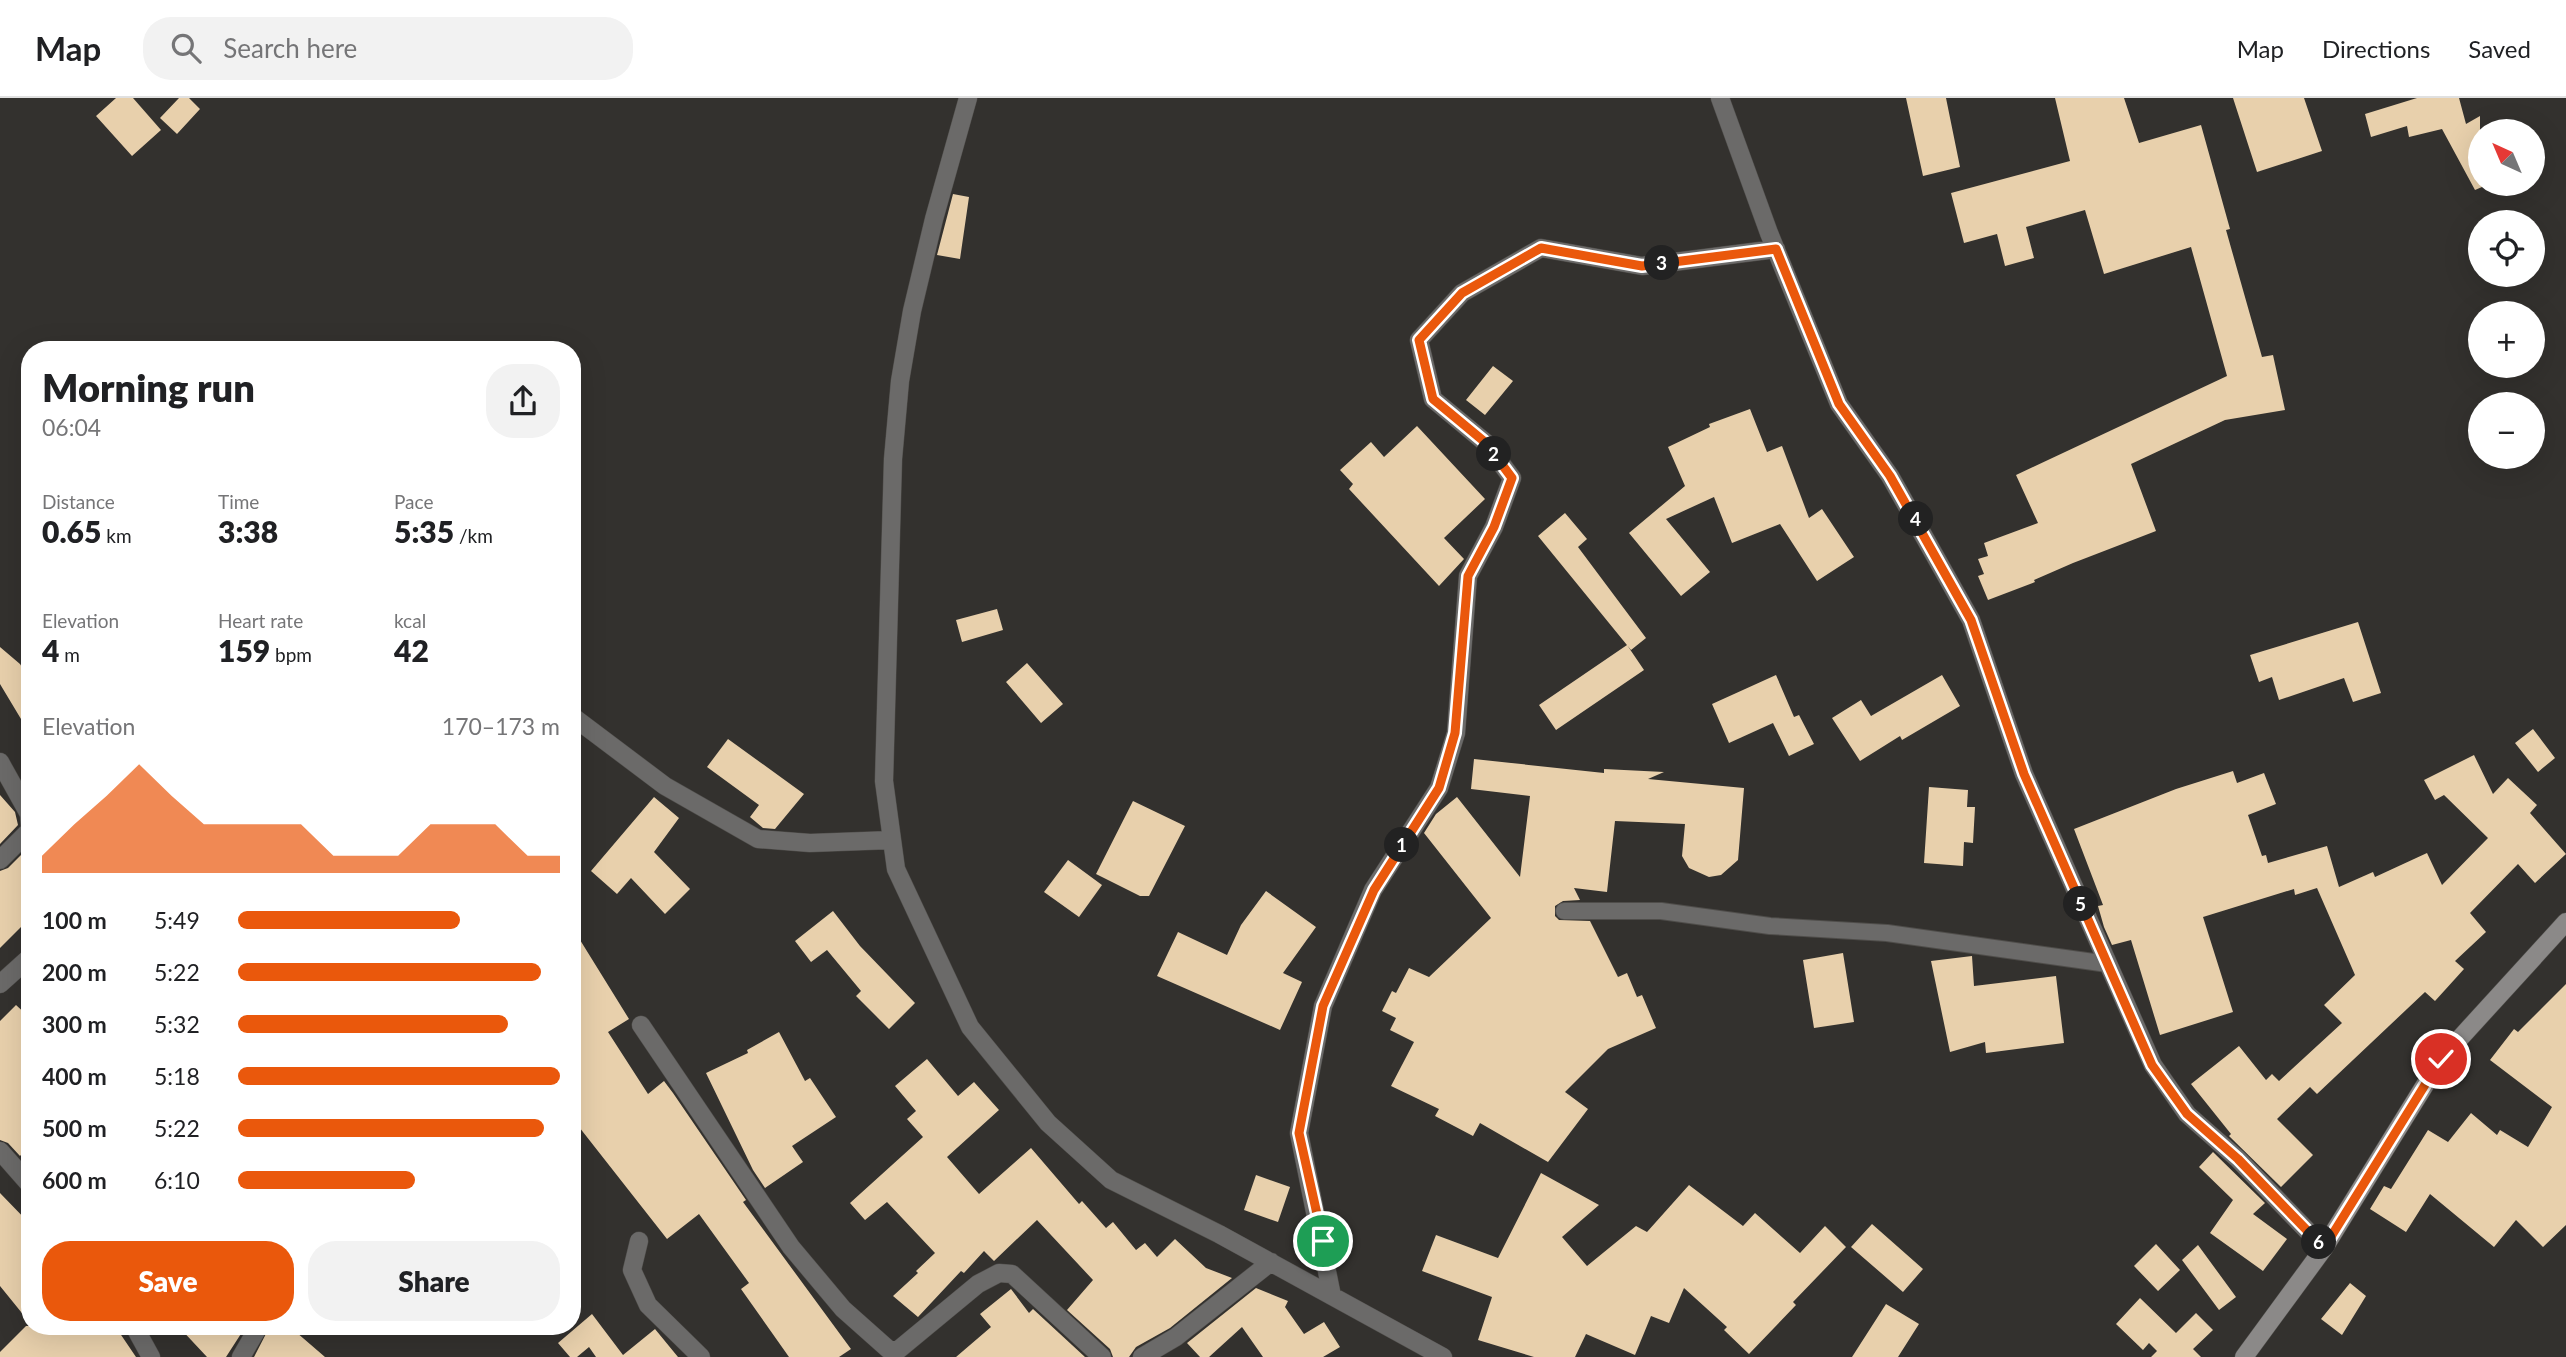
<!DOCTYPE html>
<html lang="en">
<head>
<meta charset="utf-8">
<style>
  body { margin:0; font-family:Lato,sans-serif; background:#f2f2f2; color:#202124; height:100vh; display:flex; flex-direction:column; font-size:26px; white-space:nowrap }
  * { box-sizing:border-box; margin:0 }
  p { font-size:23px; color:#757577 }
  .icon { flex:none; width:38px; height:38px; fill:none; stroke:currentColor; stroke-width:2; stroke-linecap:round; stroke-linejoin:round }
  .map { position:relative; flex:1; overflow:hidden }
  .panel { position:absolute; left:21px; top:243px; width:560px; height:994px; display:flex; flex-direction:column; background:#fff; border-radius:28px; box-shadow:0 7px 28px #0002 }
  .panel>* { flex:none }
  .needle { width:46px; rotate:316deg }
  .buttons { position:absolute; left:2468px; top:21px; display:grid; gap:14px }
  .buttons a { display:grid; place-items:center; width:77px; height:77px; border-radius:50%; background:#fff; box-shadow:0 7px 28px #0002; font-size:35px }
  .pin { position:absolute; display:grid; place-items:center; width:60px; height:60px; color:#fff; margin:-30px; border:4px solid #fff; border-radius:50%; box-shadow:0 2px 7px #0007 }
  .km { position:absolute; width:35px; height:35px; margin:-18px; border-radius:50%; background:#222; color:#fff; font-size:19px; line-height:35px; text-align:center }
  .round { display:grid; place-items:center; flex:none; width:74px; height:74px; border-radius:28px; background:#f2f2f2 }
  .head { display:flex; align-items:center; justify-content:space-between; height:119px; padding:0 21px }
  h1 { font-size:38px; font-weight:800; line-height:52px }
  .metrics { display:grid; grid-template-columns:repeat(3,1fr); gap:10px; height:119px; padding:7px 21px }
  .metrics div { display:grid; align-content:center }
  .metrics b { font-size:30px; font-weight:800 }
  .metrics small { font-size:19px; font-weight:400 }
  .metrics p { font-size:19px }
  .chart { height:196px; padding:14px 21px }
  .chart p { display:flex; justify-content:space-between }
  .chart svg { width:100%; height:126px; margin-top:7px; fill:#ea580c; opacity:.7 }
  .primary-button { display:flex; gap:14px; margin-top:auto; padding:14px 21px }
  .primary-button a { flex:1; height:80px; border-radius:28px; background:#ea580c; color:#fff; font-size:28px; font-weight:800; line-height:80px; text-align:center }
  .primary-button a+a { background:#f2f2f2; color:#202124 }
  ul { padding:0 21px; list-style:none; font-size:23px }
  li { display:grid; grid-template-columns:112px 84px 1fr; align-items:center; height:52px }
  li i { height:18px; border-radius:9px; background:#ea580c }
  header { display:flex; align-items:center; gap:42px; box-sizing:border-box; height:98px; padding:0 35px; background:#fff; border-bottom:2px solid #e0e0e0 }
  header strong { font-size:33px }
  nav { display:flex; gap:38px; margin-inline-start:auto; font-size:24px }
  .search { width:490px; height:63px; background:#f2f2f2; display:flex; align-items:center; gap:18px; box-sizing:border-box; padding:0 24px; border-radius:28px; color:#757577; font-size:26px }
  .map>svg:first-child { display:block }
</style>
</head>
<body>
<header>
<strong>Map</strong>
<div class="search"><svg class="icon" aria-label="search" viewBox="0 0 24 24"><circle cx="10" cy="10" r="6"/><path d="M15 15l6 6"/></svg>Search here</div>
<nav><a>Map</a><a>Directions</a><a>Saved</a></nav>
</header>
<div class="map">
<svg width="2566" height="1259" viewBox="0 0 2566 1259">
  <rect width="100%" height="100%" fill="#33312e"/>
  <!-- building -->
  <path fill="#e8d0ac" d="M 116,0 L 133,0 L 161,32 L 132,58 L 96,18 Z
    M 179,0 L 189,0 L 200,11 L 177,36 L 160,20 Z
    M 1906,0 L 1946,0 L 1960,69 L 1923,78 Z
    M 2055,0 L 2124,0 L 2139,45 L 2201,27 L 2230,131 L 2226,132 L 2262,259 L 2273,257 L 2285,312 L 2225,322 L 2131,366 L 2156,433 L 2073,465 L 2034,482 L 2035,484 L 1988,502 L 1978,478 L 1984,476 L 1978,461 L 1988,458 L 1984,445 L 2038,425 L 2016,377 L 2227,278 L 2191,149 L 2104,176 L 2085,112 L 2026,129 L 2034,160 L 2005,168 L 1997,136 L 1964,145 L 1951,95 L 2070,63 Z
    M 2233,0 L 2304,0 L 2322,53 L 2257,74 Z
    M 2417,0 L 2459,0 L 2466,26 L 2480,18 L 2480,58 L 2475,61 L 2482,89 L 2475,92 L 2442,31 L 2409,39 L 2407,28 L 2371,39 L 2365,16 Z
    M 953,96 L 969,99 L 960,161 L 937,157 Z
    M 1493,268 L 1513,283 L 1485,317 L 1466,302 Z
    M 1750,311 L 1767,354 L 1782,348 L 1809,420 L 1822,411 L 1854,459 L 1817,483 L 1780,426 L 1732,445 L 1714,399 L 1666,421 L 1710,474 L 1681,498 L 1629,435 L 1685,388 L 1668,349 L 1710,329 L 1709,326 Z
    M 1417,328 L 1485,401 L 1444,440 L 1464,461 L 1439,488 L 1349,391 L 1353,386 L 1340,372 L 1371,344 L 1384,359 Z
    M 1565,415 L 1587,441 L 1578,449 L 1646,540 L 1631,552 L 1538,438 Z
    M 997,511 L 1003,532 L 962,544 L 956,522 Z
    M 2358,524 L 2381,595 L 2353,604 L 2344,580 L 2279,602 L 2272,579 L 2259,584 L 2250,557 Z
    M 1627,547 L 1644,572 L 1556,632 L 1539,607 Z
    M 0,549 L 20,566 L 30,582 L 30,636 L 0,586 Z
    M 1027,565 L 1063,606 L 1041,625 L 1006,584 Z
    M 1776,577 L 1794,619 L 1799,617 L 1814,646 L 1789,658 L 1773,625 L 1729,645 L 1712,606 Z
    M 1942,577 L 1960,608 L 1902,642 L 1900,638 L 1860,663 L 1832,620 L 1861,602 L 1871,618 Z
    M 2533,631 L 2555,660 L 2538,674 L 2515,645 Z
    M 728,641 L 804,696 L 775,731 L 763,730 L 750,719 L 759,707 L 707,669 Z
    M 2474,657 L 2493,696 L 2508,680 L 2537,707 L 2530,715 L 2566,756 L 2535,785 L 2518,766 L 2470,815 L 2486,834 L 2455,863 L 2464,871 L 2435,903 L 2425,894 L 2317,996 L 2310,989 L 2277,1021 L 2313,1057 L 2281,1089 L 2229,1038 L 2231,1036 L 2191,986 L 2239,948 L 2266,982 L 2272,976 L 2279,983 L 2342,925 L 2324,907 L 2355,877 L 2317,790 L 2295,797 L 2294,791 L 2203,819 L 2233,914 L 2160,937 L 2131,842 L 2112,847 L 2104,829 L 2098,808 L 2103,807 L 2074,731 L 2176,691 L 2233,673 L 2237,685 L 2264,675 L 2276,706 L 2248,717 L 2262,758 L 2266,757 L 2268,765 L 2327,748 L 2339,789 L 2373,774 L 2375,779 L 2427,755 L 2442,787 L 2488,740 L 2444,697 L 2435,702 L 2424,682 Z
    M 1474,661 L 1604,675 L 1604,671 L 1664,674 L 1648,681 L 1744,690 L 1738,762 L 1721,777 L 1709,779 L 1689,770 L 1682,758 L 1685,726 L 1615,723 L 1607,794 L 1574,790 L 1580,802 L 1563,803 L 1555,808 L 1555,818 L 1559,822 L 1590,823 L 1618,879 L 1627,875 L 1637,899 L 1642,897 L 1656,930 L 1608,951 L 1565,994 L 1588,1011 L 1548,1064 L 1480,1025 L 1473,1038 L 1435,1018 L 1439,1011 L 1391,988 L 1414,944 L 1390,932 L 1396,920 L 1382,913 L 1392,893 L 1396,895 L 1409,870 L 1429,879 L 1491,820 L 1424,735 L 1436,716 L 1457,699 L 1520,779 L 1530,698 L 1471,691 Z
    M 1929,689 L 1968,692 L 1967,709 L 1975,709 L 1973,745 L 1964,744 L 1963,768 L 1924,765 Z
    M 0,697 L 15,714 L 18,727 L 0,746 Z
    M 654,699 L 679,720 L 654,754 L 690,791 L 665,816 L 631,780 L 617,796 L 591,773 Z
    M 1133,703 L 1185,728 L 1149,798 L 1140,798 L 1096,776 Z
    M 30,748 L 30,820 L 0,850 L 0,773 L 8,770 Z
    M 1068,762 L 1102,787 L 1079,819 L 1044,794 Z
    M 1266,793 L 1316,829 L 1283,875 L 1302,884 L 1280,932 L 1157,878 L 1178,834 L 1227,857 L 1241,827 Z
    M 833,813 L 860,848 L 915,905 L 889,931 L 856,898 L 861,893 L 827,852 L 811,864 L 795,843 Z
    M 572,829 L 629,921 L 608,934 L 648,996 L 664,983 L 673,995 L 746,1102 L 743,1104 L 851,1251 L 839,1259 L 789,1259 L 741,1191 L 749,1185 L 699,1116 L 667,1141 L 572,1020 Z
    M 1843,855 L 1854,924 L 1814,930 L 1803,862 Z
    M 1972,858 L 1974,888 L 2056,878 L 2064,945 L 1986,955 L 1985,944 L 1950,954 L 1931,863 Z
    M 2566,886 L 2566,1127 L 2543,1149 L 2516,1122 L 2494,1149 L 2430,1096 L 2406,1134 L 2370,1111 L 2384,1088 L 2391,1091 L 2428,1032 L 2448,1044 L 2471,1015 L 2497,1037 L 2500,1032 L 2528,1049 L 2552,1009 L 2490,962 L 2514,931 L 2518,934 Z
    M 16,907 L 30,920 L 30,1047 L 20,1058 L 8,1045 L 0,1042 L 0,923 Z
    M 779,934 L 805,983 L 810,980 L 836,1019 L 792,1048 L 803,1064 L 765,1090 L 753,1072 L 706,975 L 748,955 L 747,952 Z
    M 927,961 L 958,998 L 974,984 L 999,1012 L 947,1059 L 979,1096 L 1031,1050 L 1079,1106 L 1082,1103 L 1106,1130 L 1113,1124 L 1136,1152 L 1145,1145 L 1157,1159 L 1175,1141 L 1206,1170 L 1232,1180 L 1170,1230 L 1136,1249 L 1129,1259 L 1113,1259 L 1110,1251 L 1067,1212 L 1093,1182 L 1037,1122 L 994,1163 L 984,1153 L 964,1175 L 961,1173 L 918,1219 L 893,1198 L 918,1175 L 916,1173 L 935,1155 L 887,1104 L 865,1122 L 850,1105 L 923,1039 L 907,1021 L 916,1013 L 895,988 Z
    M 2213,1054 L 2265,1105 L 2253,1116 L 2287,1141 L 2263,1173 L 2210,1135 L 2233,1102 L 2199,1069 Z
    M 1541,1075 L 1599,1107 L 1562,1139 L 1587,1168 L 1636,1128 L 1647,1134 L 1689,1087 L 1743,1128 L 1755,1115 L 1800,1155 L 1825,1128 L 1846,1149 L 1793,1204 L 1796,1207 L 1749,1256 L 1724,1232 L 1727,1229 L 1684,1190 L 1669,1225 L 1651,1218 L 1635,1257 L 1586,1236 L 1575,1259 L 1534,1259 L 1478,1242 L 1492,1199 L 1422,1173 L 1436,1137 L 1498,1160 Z
    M 1256,1077 L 1290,1089 L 1278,1124 L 1244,1112 Z
    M 0,1095 L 30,1126 L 30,1225 L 0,1188 Z
    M 1872,1126 L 1923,1171 L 1903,1194 L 1851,1149 Z
    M 2156,1146 L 2180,1172 L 2158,1193 L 2134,1168 Z
    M 2198,1147 L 2236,1199 L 2219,1212 L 2182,1162 Z
    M 2350,1185 L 2366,1198 L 2342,1237 L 2321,1221 Z
    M 1256,1190 L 1288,1203 L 1285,1209 L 1304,1236 L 1324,1224 L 1340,1249 L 1323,1259 L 1263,1259 L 1242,1229 L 1209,1259 L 1200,1259 L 1187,1245 Z
    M 1011,1191 L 1029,1215 L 1033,1211 L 1085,1259 L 956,1259 L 991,1229 L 980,1216 Z
    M 2140,1200 L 2176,1235 L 2196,1215 L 2213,1232 L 2193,1251 L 2201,1259 L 2151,1259 L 2157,1253 L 2149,1245 L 2143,1252 L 2116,1226 Z
    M 1886,1206 L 1919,1226 L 1898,1259 L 1852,1259 Z
    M 592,1216 L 623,1257 L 655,1231 L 678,1259 L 596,1259 L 589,1249 L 577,1259 L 570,1259 L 558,1245 Z
    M 26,1228 L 115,1228 L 136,1259 L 0,1259 L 0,1254 Z
    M 178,1228 L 246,1228 L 226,1259 L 207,1259 Z
    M 270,1228 L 289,1228 L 325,1259 L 254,1259 Z"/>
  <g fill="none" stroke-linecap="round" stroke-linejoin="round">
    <defs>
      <path id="lane" d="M 1564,813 L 1661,813 L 1770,828 L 1887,835 L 2108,866"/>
      <path id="street" d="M 968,0 L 934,121 L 912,213 L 900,283 L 893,361 L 884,683 L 896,771 L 970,929 L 1048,1025 L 1111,1082 L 1219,1136 L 1443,1259
        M 1720,0 L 1769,135 L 1839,306 L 1890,378 L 1971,522 L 2024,676 L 2153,967 L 2187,1016 L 2238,1061 L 2324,1150
        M 572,618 L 665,688 L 758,741 L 810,745 L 892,742
        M 0,664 L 29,716 L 30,729
        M 0,762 L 30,732
        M 0,886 L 30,859
        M 641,927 L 791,1149 L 843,1211 L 888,1251 L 897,1253 L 978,1186 L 999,1175 L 1012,1176 L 1102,1259
        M 0,1053 L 30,1087
        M 639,1143 L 632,1172 L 648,1207 L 701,1259
        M 1332,1198 L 1299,1035 L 1323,908 L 1373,792 L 1439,690 L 1456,635 L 1468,478 L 1494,429 L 1512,380 L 1486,345 L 1433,301 L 1419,242 L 1462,195 L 1541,150 L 1642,168 L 1776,151
        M 134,1228 L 151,1259
        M 241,1259 L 259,1228
        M 1142,1259 L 1176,1239 L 1271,1164"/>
      <path id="secondary" d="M 2244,1259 L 2324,1150 L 2441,961 L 2566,824"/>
    </defs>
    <!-- lane casing -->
    <use href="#lane" stroke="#4f4d4a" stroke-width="18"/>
    <!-- street casing -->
    <use href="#street" stroke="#4f4d4a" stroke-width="19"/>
    <!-- secondary casing -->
    <use href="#secondary" stroke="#4f4d4a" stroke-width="19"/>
    <!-- lane -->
    <use href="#lane" stroke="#6b6a69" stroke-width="16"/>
    <!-- street -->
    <use href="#street" stroke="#6b6a69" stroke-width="18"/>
    <!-- secondary -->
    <use href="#secondary" stroke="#8b8988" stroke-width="18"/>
  </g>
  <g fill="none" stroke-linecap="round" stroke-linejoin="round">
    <defs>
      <path id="route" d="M 1323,1143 L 1299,1035 L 1323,908 L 1374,792 L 1439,690 L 1455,635 L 1468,478 L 1494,429 L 1512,380 L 1486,345 L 1433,301 L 1419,242 L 1462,195 L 1541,150 L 1642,168 L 1776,151 L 1839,306 L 1890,378 L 1971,522 L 2024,676 L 2152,967 L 2187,1016 L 2238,1061 L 2324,1150 L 2441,961"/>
    </defs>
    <!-- route casing -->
    <use href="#route" stroke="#fff" stroke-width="14"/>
    <!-- route -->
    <use href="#route" stroke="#ea580c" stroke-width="9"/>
  </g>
</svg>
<div class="buttons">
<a><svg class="needle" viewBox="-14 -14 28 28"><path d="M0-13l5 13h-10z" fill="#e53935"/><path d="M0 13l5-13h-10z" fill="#757577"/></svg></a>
<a><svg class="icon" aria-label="locate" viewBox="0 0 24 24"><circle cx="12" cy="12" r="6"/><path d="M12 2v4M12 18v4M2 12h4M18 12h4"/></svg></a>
<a>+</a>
<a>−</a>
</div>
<div class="pin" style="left:1323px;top:1143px;background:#1e9e55"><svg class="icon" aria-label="arrive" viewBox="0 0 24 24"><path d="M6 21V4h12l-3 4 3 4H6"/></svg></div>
<div class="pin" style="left:2441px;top:961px;background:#d93025"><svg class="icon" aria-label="check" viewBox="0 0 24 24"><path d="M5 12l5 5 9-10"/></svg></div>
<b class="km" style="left:1402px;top:747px">1</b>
<b class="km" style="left:1494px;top:356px">2</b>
<b class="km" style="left:1662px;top:165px">3</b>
<b class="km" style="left:1916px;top:421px">4</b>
<b class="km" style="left:2081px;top:806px">5</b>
<b class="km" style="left:2319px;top:1144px">6</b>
<section class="panel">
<div class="head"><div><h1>Morning run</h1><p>06:04</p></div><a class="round"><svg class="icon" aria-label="share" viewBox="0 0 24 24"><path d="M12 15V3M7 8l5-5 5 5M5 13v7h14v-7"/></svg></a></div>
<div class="metrics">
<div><p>Distance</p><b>0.65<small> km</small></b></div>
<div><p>Time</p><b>3:38</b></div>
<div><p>Pace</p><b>5:35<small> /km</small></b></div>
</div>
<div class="metrics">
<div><p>Elevation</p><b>4<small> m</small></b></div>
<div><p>Heart rate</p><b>159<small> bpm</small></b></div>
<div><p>kcal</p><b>42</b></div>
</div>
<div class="chart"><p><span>Elevation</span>170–173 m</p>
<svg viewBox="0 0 160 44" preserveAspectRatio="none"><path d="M0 44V38L10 27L20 17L30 6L40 17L50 27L60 27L70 27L80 27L90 38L100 38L110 38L120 27L130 27L140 27L150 38L160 38V44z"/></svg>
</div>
<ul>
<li><b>100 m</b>5:49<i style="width:69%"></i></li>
<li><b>200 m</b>5:22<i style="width:94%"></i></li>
<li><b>300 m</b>5:32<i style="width:84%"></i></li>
<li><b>400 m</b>5:18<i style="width:100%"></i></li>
<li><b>500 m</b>5:22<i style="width:95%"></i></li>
<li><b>600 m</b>6:10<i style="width:55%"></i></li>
</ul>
<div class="primary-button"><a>Save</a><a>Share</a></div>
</section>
</div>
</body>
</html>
